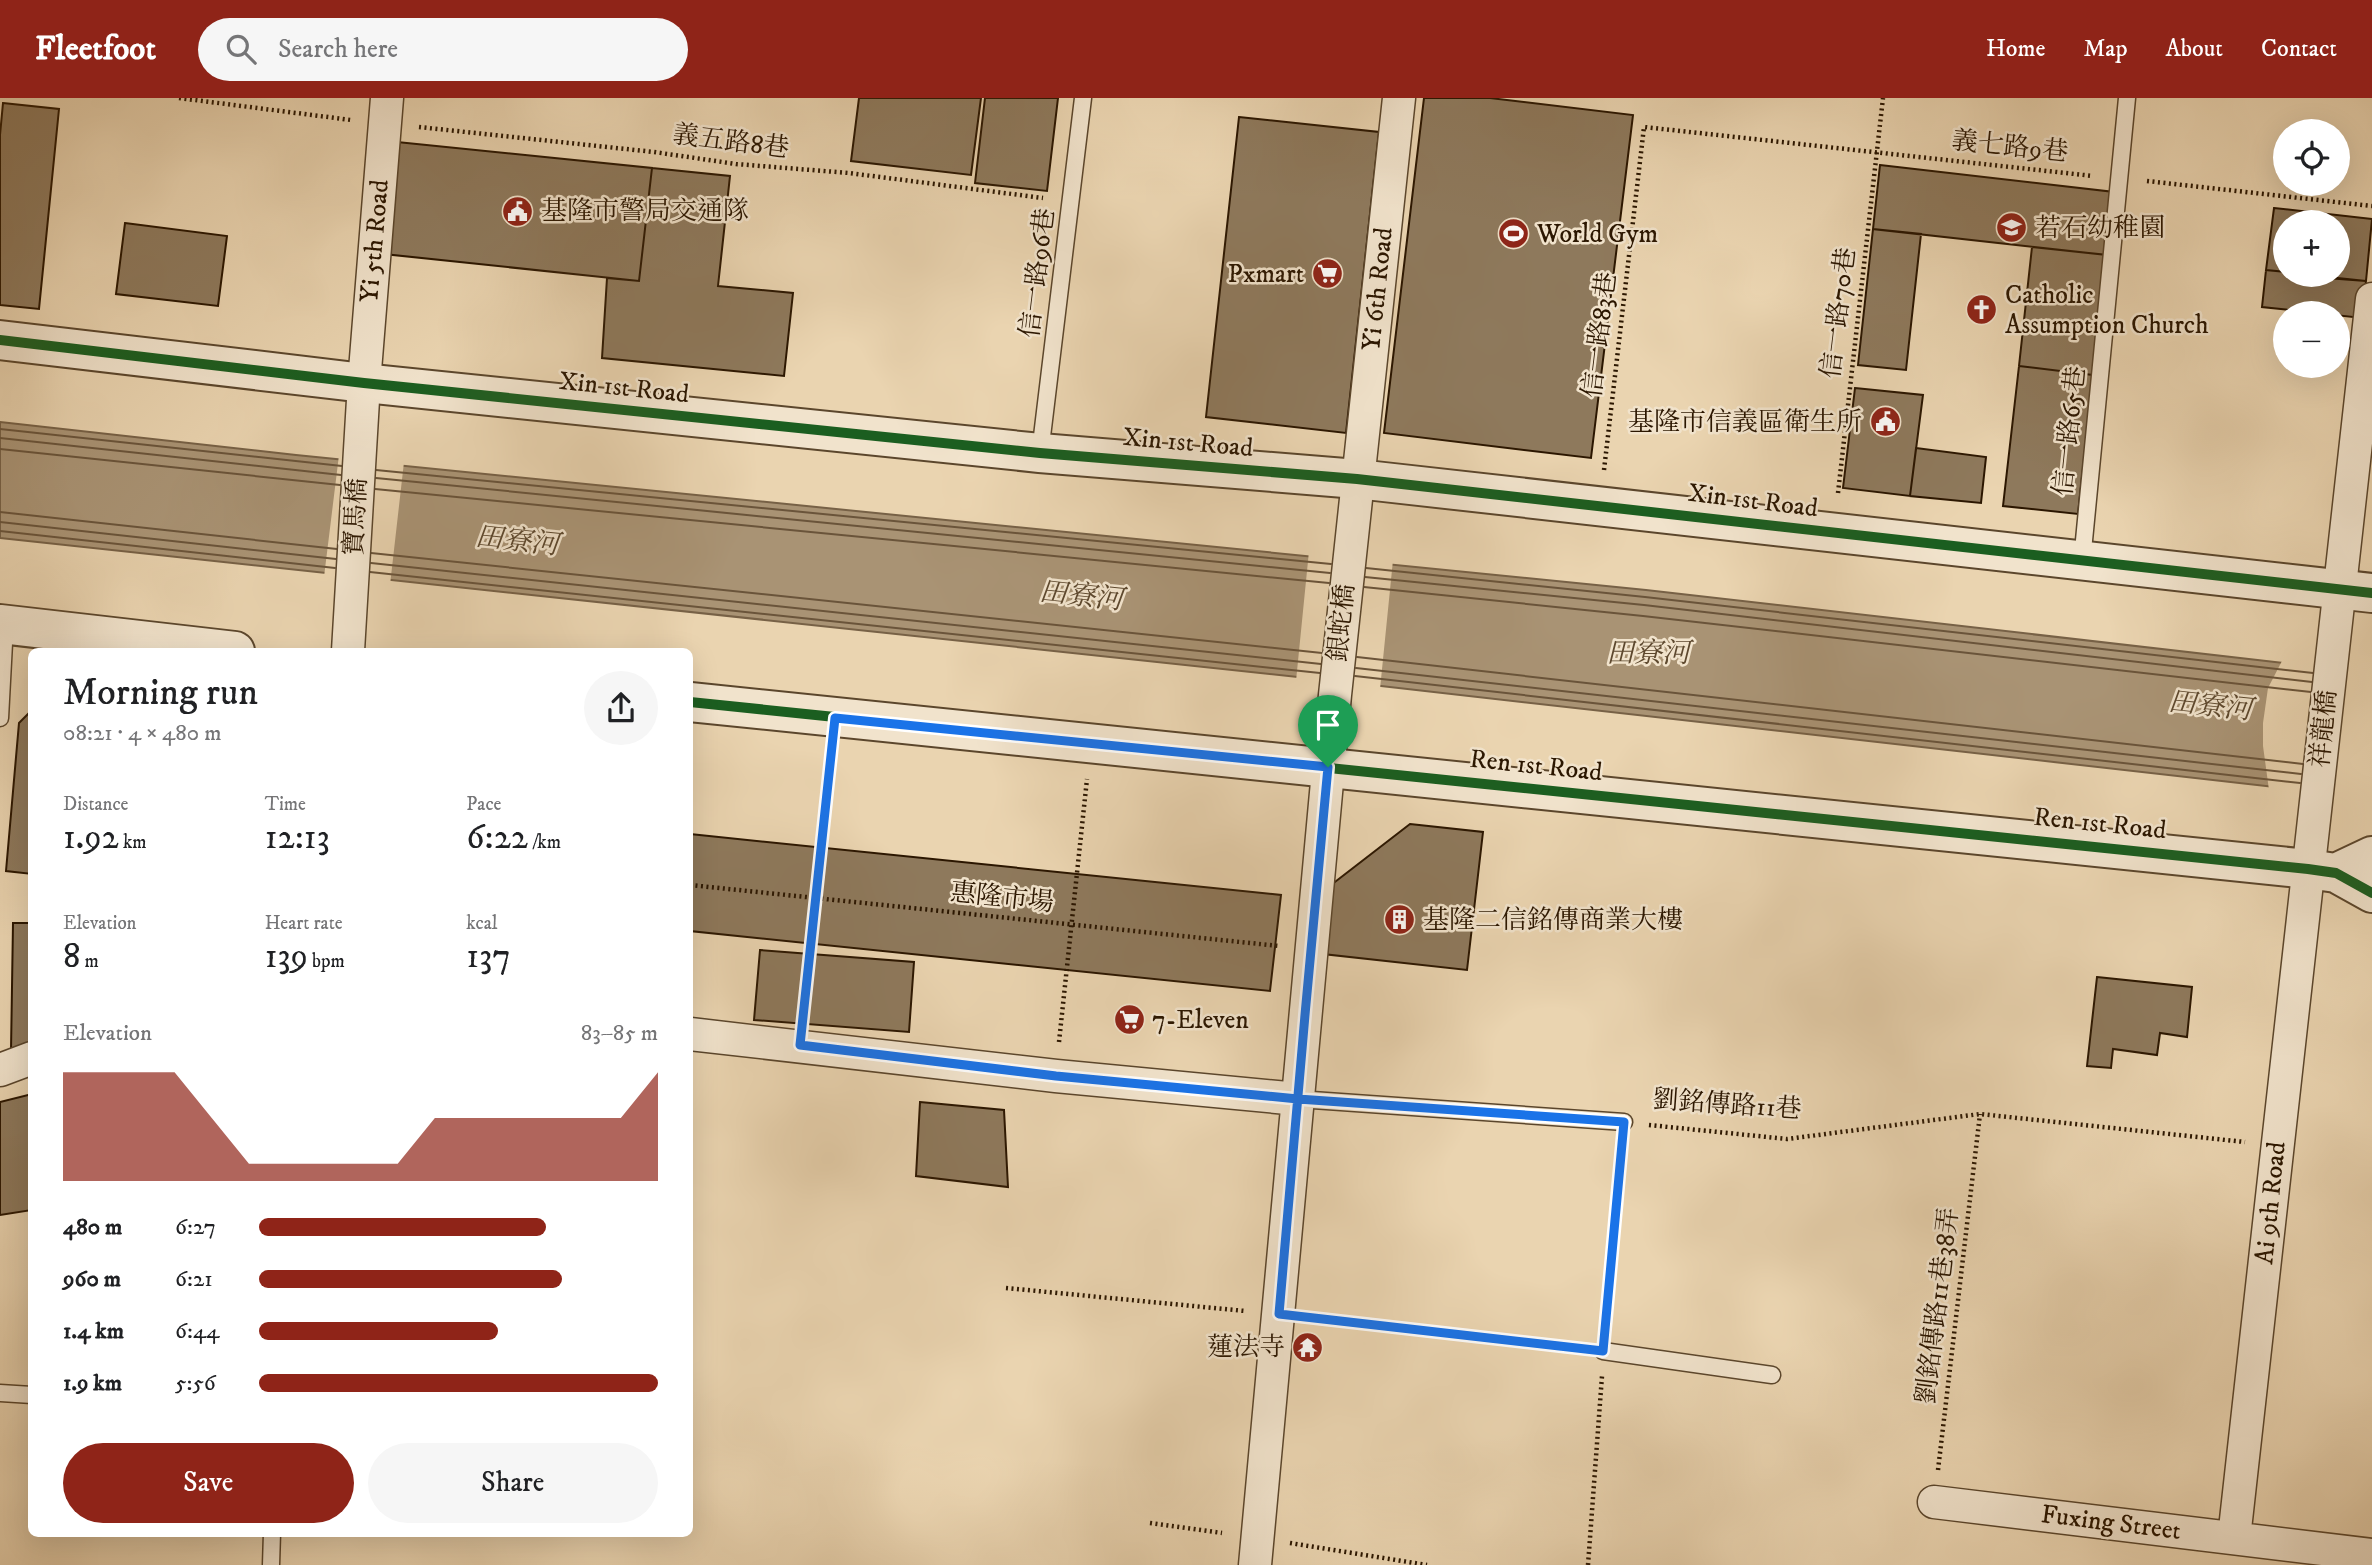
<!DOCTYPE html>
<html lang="en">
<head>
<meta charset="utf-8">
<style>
  body { margin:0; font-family:"IM FELL DW Pica","Noto Serif TC",serif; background:#f6f6f6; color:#202124; height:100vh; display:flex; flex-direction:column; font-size:26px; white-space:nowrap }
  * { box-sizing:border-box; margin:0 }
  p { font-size:23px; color:#757577 }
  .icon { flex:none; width:38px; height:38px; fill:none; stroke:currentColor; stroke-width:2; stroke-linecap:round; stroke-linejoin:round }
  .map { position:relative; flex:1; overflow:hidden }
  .sheet { position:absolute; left:28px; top:550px; width:665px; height:889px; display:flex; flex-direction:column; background:#fff; border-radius:10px; box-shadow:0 7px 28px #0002 }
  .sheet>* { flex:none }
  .controls { position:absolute; left:2273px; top:21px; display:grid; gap:14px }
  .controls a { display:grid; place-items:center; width:77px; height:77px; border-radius:50%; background:#fff; box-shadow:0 7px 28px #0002; font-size:35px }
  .pin { position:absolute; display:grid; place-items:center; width:60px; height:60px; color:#fff; margin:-72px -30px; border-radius:50% 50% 50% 0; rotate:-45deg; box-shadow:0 0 7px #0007 }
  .pin .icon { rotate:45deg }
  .round { display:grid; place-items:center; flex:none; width:74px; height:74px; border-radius:37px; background:#f6f6f6 }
  .headline { display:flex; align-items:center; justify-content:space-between; height:119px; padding:0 35px }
  h1 { font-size:38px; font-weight:600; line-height:52px }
  .stats { display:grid; grid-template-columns:repeat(3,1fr); gap:10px; height:119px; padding:7px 35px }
  .stats div { display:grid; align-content:center }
  .stats b { font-size:35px; font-weight:600 }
  .stats small { font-size:19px; font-weight:400 }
  .stats p { font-size:19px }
  .chart { height:196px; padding:14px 35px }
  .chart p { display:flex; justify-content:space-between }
  .chart svg { width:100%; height:126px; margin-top:7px; fill:#8f2418; opacity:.7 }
  .button { display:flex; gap:14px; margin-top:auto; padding:14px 35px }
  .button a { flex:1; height:80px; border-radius:42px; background:#8f2418; color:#fff; font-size:28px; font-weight:600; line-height:80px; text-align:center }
  .button a+a { background:#f6f6f6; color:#202124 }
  ul { padding:0 35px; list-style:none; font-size:23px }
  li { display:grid; grid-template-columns:112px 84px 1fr; align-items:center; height:52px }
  li i { height:18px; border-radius:9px; background:#8f2418 }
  header { display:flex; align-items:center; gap:42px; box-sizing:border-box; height:98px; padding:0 35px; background:#8f2418; color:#fff }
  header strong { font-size:33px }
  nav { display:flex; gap:38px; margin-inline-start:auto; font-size:24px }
  .search { width:490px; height:63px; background:#f6f6f6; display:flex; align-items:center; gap:18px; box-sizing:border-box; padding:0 24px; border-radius:38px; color:#757577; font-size:26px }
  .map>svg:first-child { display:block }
</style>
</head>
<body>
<header>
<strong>Fleetfoot</strong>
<div class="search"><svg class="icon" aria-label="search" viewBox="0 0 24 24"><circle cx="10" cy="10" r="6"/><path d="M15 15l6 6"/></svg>Search here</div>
<nav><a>Home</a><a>Map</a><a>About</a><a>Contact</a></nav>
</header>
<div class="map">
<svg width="2372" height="1467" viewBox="0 0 2372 1467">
  <rect width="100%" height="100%" fill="#ead4b0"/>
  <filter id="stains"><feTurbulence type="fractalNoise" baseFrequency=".00286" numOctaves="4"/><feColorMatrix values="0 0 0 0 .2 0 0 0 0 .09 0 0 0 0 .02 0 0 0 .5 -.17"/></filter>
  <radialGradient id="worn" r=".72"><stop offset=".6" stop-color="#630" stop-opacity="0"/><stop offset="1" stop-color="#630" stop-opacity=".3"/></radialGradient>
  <!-- water -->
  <path fill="#a99374" stroke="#776146" stroke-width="2" d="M 0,324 L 296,357 L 1646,492 L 2372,575 L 2372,700 L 1381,588 L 0,440 Z"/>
  <!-- pier -->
  <path fill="#ead4b0" d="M 339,357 L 404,364 L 390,487 L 324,479 Z
    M 1309,453 L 1393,462 L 1380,591 L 1296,583 Z
    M 2283,561 L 2372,571 L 2372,704 L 2269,692 L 2263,648 L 2263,625 L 2268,590 Z"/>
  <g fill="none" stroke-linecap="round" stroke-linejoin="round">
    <!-- shore -->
    <path stroke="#6a543a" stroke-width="2" d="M 0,331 L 342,368
      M 0,340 L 341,377
      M 0,351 L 340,387
      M 376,372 L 1331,466
      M 376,380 L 1330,475
      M 375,391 L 1329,485
      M 0,414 L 337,451
      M 0,424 L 336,461
      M 0,433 L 335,470
      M 371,455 L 1322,555
      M 371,465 L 1321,566
      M 1366,470 L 1645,499 L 2313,575
      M 370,474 L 1320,575
      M 1365,479 L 1644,507 L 2312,584
      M 1364,489 L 1643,518 L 2311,594
      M 1357,559 L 2303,666
      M 1356,570 L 2301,676
      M 1355,578 L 2300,685"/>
  </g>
  <!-- building -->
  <path fill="#8e795c" stroke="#2b1600" stroke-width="2" d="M 859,0 L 981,0 L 971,77 L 851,63 Z
    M 985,0 L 1058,0 L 1047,93 L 975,85 Z
    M 1424,0 L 1490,0 L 1633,17 L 1591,360 L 1384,335 Z
    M 3,5 L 59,11 L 39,211 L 0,207 L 0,37 Z
    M 1239,19 L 1379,34 L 1346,335 L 1206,319 Z
    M 397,44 L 652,70 L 639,183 L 384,156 Z
    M 1880,67 L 2114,94 L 2107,157 L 1873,131 Z
    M 652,70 L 730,78 L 718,188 L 793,195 L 784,278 L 602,260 L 607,180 L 639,183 Z
    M 2274,110 L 2372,121 L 2366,183 L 2309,177 L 2338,177 L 2338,124 L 2286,124 L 2286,174 L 2266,172 Z
    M 125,125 L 227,138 L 218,208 L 116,196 Z
    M 1873,131 L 1921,136 L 1906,272 L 1858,267 Z
    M 2032,149 L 2107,157 L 2093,277 L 2019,268 Z
    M 2266,172 L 2286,174 L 2286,177 L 2366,183 L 2362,220 L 2262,209 Z
    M 2019,268 L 2093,277 L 2078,416 L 2003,408 Z
    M 1855,290 L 1923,297 L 1910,398 L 1843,390 Z
    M 1916,350 L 1986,359 L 1981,405 L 1910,398 Z
    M 32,612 L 32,776 L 6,773 L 19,625 Z
    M 1410,726 L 1483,734 L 1467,872 L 1323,856 L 1331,787 Z
    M 690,736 L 1281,797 L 1270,893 L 690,833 Z
    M 13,825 L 32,825 L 32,948 L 11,953 Z
    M 760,852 L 914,864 L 909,934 L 754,922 Z
    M 2097,879 L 2192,889 L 2187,939 L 2160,935 L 2157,957 L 2113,951 L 2111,970 L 2087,968 Z
    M 32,996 L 32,1112 L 0,1117 L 0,1004 Z
    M 920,1004 L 1004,1012 L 1008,1089 L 916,1078 Z"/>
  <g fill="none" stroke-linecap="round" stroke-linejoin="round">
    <defs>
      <path id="service" d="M 1040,355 L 1083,0
        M 2082,463 L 2127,0
        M 0,620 L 5,526
        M 1298,1001 L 1624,1024
        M 1603,1253 L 1772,1277
        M 0,1295 L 32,1297
        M 271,1467 L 272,1435"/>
      <path id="minor" d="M 348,553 L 364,285 L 387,0
        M 690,936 L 1056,978 L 1298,1001
        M 0,972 L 32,960
        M 1934,1404 L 2372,1457
        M 2234,1440 L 2372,201
        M 1255,1467 L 1335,597 L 1399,0"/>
      <path id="tertiary" d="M 0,242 L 364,285 L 1040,355 L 1357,381 L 2372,495
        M 0,526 L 235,553
        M 690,604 L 2308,771 L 2336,775 L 2372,795
        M 2336,775 L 2372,758"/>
    </defs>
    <!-- service casing -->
    <use href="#service" stroke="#5b462c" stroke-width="19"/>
    <!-- minor casing -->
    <use href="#minor" stroke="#5b462c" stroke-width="35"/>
    <!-- tertiary casing -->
    <use href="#tertiary" stroke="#5b462c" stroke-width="42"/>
    <!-- path -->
    <path stroke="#2b1600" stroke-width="4.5" stroke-dasharray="2 3.5" stroke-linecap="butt" d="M 179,0 L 351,22
      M 419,29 L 654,54 L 736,66 L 849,75 L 1043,100
      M 2147,83 L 2372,108
      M 1604,372 L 1644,29 L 2093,78
      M 1838,395 L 1883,0
      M 690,787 L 1279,848
      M 804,915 L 831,656
      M 1059,944 L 1087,681
      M 1649,1027 L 1787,1041 L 1980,1016 L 2245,1044
      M 1006,1190 L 1245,1213
      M 1313,1220 L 1579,1250
      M 1606,1226 L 1622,1050
      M 1938,1372 L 1980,1016
      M 1150,1425 L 1222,1435
      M 1290,1445 L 1427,1467
      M 1588,1467 L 1602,1278"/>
    <!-- service -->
    <use href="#service" stroke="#f1e3cc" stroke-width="16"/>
    <!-- minor -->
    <use href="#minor" stroke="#f1e3cc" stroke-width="32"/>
    <!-- tertiary -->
    <use href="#tertiary" stroke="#f1e3cc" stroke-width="38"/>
    <defs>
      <path id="cycleway" d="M 0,242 L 364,285 L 1040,355 L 1357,381 L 2372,495
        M 690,604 L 2308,771 L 2336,775 L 2372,795"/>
    </defs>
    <!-- cycleway casing -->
    <use href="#cycleway" stroke="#f1e3cc" stroke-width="15"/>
    <!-- cycleway -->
    <use href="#cycleway" stroke="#1b5e20" stroke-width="10"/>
  </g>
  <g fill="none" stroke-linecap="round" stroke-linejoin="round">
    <defs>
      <path id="route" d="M 1328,669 L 835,620 L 800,947 L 1056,978 L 1298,1001 L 1624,1024 L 1603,1253 L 1279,1216 C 1295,1034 1310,851 1328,669"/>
    </defs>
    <!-- route casing -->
    <use href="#route" stroke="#fff" stroke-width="14"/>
    <!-- route -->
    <use href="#route" stroke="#1a73e8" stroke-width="9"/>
  </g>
  <!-- icons -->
  <defs>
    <symbol id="civic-disc" viewBox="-11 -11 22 22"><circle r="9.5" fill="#8f2418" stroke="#f1e3cc"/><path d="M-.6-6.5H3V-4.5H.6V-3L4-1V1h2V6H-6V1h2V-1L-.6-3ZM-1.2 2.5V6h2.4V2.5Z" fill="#fff"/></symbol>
    <symbol id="school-disc" viewBox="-11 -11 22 22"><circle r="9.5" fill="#8f2418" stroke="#f1e3cc"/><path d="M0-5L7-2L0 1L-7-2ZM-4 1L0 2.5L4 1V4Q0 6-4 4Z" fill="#fff"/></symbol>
    <symbol id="stadium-disc" viewBox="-11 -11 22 22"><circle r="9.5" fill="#8f2418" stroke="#f1e3cc"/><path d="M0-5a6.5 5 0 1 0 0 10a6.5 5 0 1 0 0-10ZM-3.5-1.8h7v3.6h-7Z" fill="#fff"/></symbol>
    <symbol id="supermarket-disc" viewBox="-11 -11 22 22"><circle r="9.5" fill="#8f2418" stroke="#f1e3cc"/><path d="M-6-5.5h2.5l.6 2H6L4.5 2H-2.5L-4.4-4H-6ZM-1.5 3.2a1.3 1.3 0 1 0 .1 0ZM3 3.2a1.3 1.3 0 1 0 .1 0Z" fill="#fff"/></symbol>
    <symbol id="church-disc" viewBox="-11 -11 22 22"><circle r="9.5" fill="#8f2418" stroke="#f1e3cc"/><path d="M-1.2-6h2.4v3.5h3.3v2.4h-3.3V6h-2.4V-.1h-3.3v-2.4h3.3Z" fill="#fff"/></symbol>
    <symbol id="building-disc" viewBox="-11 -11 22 22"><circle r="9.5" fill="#8f2418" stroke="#f1e3cc"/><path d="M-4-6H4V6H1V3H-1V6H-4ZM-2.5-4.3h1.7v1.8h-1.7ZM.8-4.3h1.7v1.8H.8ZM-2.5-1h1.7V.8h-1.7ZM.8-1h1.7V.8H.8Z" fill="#fff"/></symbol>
    <symbol id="temple-disc" viewBox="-11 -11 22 22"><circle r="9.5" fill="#8f2418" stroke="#f1e3cc"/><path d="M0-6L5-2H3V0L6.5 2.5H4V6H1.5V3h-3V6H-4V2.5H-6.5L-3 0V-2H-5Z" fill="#fff"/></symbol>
  </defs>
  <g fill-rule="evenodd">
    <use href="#civic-disc" x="500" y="96" width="35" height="35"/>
    <use href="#school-disc" x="1994" y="112" width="35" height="35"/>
    <use href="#stadium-disc" x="1496" y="118" width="35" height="35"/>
    <use href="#supermarket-disc" x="1310" y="158" width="35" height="35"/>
    <use href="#church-disc" x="1964" y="194" width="35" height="35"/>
    <use href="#civic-disc" x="1868" y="306" width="35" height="35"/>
    <use href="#building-disc" x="1382" y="804" width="35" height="35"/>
    <use href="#supermarket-disc" x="1112" y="904" width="35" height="35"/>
    <use href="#temple-disc" x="1290" y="1232" width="35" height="35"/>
  </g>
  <g text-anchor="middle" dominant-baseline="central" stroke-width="5" stroke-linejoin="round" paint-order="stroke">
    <!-- street labels -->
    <g font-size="26" fill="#2b1600" stroke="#f1e3cc">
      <text transform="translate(731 44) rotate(7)">義五路8巷</text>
      <text transform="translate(2010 49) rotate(6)">義七路9巷</text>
      <text transform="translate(375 143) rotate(-85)">Yi 5th Road</text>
      <text transform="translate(1038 175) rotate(-83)">信一路96巷</text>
      <text transform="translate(1378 191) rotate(-84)">Yi 6th Road</text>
      <text transform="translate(1839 215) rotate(-83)">信一路70巷</text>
      <text transform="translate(1600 237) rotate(-83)">信一路83巷</text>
      <text transform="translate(624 290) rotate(6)">Xin 1st Road</text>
      <text transform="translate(2070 333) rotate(-84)">信一路65巷</text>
      <text transform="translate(1188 345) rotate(5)">Xin 1st Road</text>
      <text transform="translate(1753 403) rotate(7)">Xin 1st Road</text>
      <text transform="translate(356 419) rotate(-87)">寶馬橋</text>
      <text transform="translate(1342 525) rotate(-84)">銀蛇橋</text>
      <text transform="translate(2324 631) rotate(-84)">祥龍橋</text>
      <text transform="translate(1536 668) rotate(6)">Ren 1st Road</text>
      <text transform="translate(2100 726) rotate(6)">Ren 1st Road</text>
      <text transform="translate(1002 800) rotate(6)">惠隆市場</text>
      <text transform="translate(1727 1007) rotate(4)">劉銘傳路11巷</text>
      <text transform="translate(2271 1105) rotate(-84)">Ai 9th Road</text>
      <text transform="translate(1938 1208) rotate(-83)">劉銘傳路11巷38弄</text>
      <text transform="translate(2111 1425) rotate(7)">Fuxing Street</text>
    </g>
    <!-- poi labels -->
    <g font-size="26" fill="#2b1600" stroke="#f1e3cc" text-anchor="start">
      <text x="541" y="113">基隆市警局交通隊</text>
      <text x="2035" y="130">若石幼稚園</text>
      <text x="1537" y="136">World Gym</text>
      <text x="1304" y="176" text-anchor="end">Pxmart</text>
      <text x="2005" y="197">Catholic<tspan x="2005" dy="30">Assumption Church</tspan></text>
      <text x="1862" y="324" text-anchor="end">基隆市信義區衛生所</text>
      <text x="1423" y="822">基隆二信銘傳商業大樓</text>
      <text x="1152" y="922">7-Eleven</text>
      <text x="1285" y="1249" text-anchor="end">蓮法寺</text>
    </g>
    <!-- water labels -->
    <g font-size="28" font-style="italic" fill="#5d482e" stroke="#f1e3cc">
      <text transform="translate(517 443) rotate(6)">田寮河</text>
      <text transform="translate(1081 498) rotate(6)">田寮河</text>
      <text x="1648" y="555">田寮河</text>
      <text transform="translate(2210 608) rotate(6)">田寮河</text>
    </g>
  </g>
  <rect width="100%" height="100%" filter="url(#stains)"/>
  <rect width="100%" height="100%" fill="url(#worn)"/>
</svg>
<div class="controls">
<a><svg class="icon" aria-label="locate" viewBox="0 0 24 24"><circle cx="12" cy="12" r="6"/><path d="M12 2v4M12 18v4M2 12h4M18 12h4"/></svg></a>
<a>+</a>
<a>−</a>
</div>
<div class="pin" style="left:1328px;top:669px;background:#1e9e55"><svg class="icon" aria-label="arrive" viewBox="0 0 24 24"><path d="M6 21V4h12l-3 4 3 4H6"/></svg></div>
<section class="sheet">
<div class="headline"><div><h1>Morning run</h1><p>08:21 · 4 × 480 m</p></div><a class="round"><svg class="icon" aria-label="share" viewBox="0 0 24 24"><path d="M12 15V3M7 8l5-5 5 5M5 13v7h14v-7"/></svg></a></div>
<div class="stats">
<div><p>Distance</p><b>1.92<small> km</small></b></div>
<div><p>Time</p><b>12:13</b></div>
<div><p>Pace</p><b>6:22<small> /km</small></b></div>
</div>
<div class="stats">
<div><p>Elevation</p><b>8<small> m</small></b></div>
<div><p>Heart rate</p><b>139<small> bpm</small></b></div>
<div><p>kcal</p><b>137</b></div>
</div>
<div class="chart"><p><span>Elevation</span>83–85 m</p>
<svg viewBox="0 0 160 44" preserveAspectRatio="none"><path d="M0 44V6L10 6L20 6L30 6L40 22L50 38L60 38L70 38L80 38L90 38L100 22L110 22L120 22L130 22L140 22L150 22L160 6V44z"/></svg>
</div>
<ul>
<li><b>480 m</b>6:27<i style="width:72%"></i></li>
<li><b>960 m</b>6:21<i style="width:76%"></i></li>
<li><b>1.4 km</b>6:44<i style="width:60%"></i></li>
<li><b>1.9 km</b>5:56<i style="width:100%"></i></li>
</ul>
<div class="button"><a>Save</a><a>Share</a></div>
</section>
</div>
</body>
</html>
